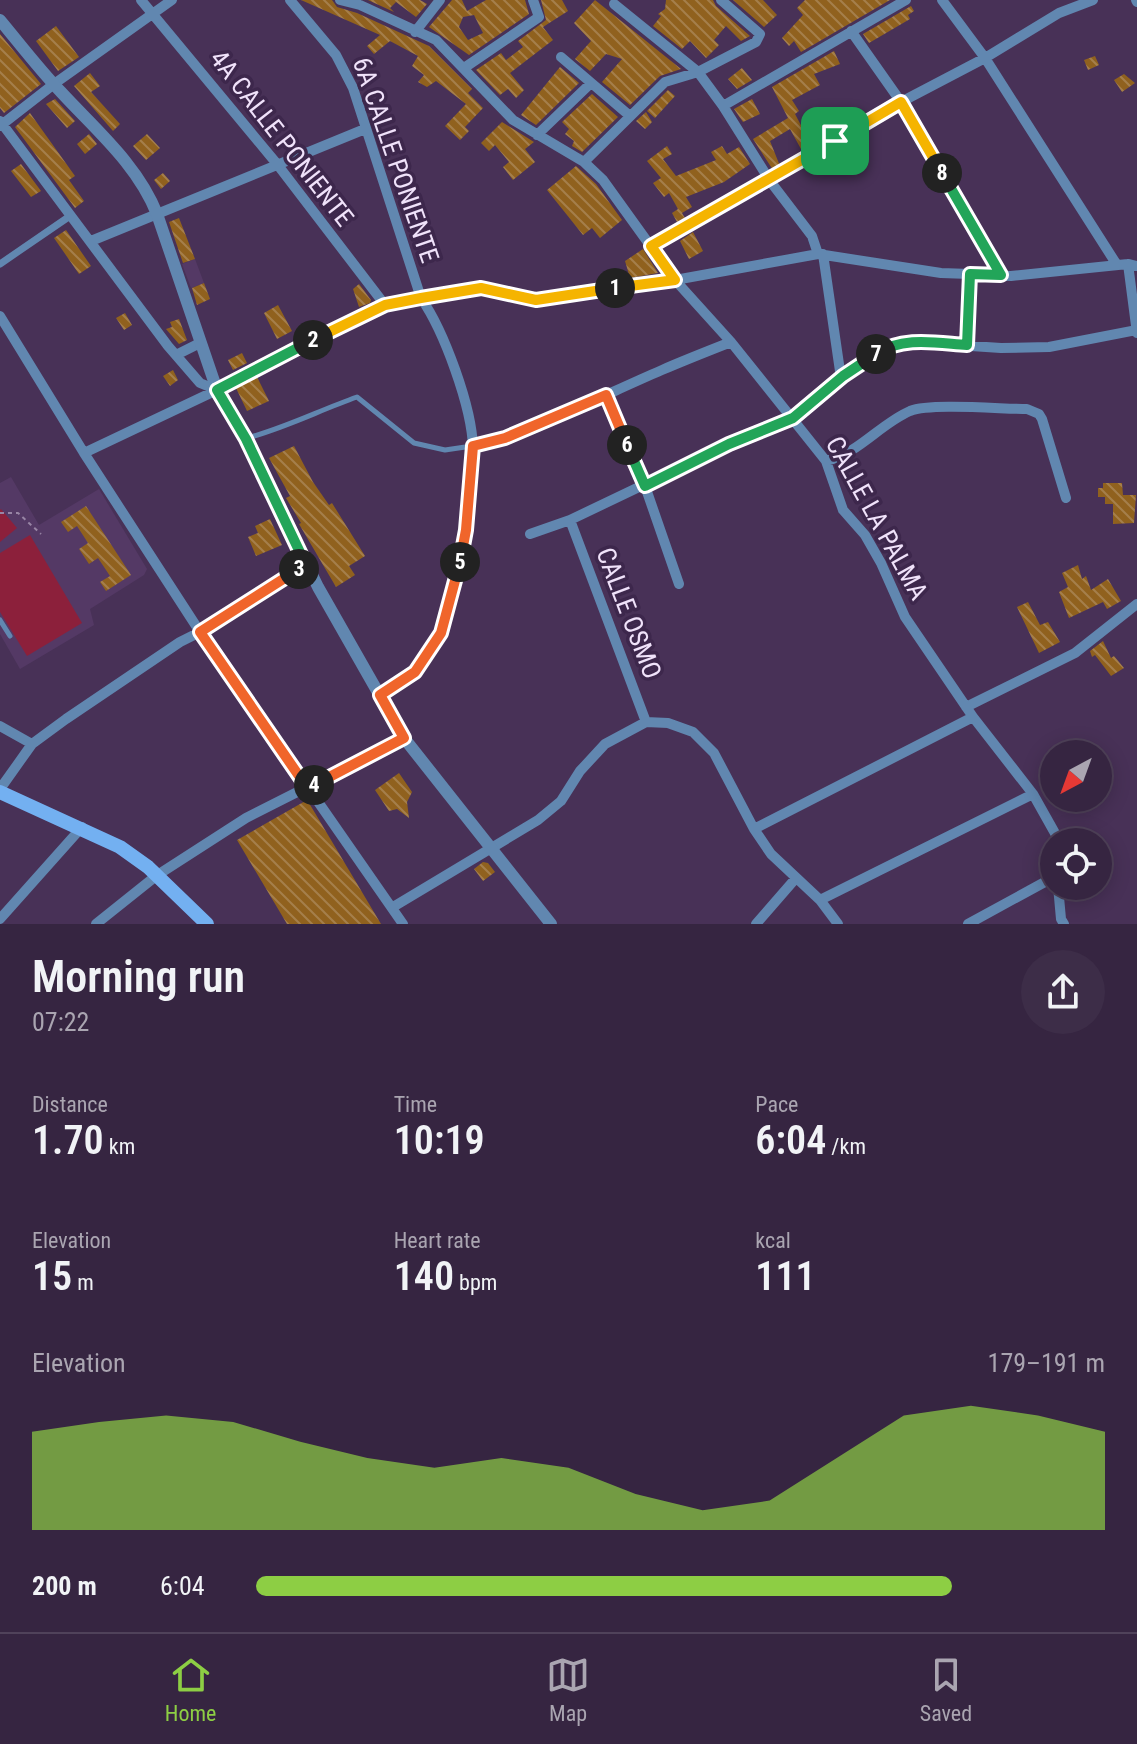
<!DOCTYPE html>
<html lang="en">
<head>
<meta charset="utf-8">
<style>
  body { margin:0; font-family:"Roboto Condensed",sans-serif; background:#3d2d48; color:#f1f3f6; height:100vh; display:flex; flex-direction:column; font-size:30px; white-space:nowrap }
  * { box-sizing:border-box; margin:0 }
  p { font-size:26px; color:#aaa5b1 }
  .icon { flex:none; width:44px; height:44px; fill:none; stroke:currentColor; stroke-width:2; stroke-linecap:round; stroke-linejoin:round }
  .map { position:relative; height:924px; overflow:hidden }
  .drawer { display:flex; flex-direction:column; background:#362541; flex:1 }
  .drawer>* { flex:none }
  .needle { width:52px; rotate:221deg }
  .tools { position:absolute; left:1040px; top:740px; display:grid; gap:16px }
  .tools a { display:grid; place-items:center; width:72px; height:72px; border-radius:50%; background:#362541; box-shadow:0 4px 20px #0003,0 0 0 2px #50425a; font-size:40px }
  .pin { position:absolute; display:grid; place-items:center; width:68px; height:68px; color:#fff; margin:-34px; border-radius:16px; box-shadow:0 4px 12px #0006 }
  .km { position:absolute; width:40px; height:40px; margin:-20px; border-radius:50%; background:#222; color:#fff; font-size:22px; line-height:40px; text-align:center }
  .round { display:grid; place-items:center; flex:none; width:84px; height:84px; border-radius:42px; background:#3d2d48 }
  .head { display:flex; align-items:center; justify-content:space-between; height:136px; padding:0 32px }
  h1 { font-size:44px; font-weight:600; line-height:60px }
  .figures { display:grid; grid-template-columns:repeat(3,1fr); gap:12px; height:136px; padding:8px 32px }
  .figures div { display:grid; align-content:center }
  .figures b { font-size:40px; font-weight:600 }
  .figures small { font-size:22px; font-weight:400 }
  .figures p { font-size:22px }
  .chart { height:224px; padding:16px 32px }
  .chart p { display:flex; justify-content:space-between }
  .chart svg { width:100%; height:144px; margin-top:8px; fill:#8dce44; opacity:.7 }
  ul { padding:0 32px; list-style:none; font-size:26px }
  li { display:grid; grid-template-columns:128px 96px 1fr; align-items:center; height:60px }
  li i { height:20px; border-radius:10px; background:#8dce44 }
  .menu { display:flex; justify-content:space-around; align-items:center; height:112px; border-top:2px solid #50425a; background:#362541; font-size:22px; color:#aaa5b1 }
  .menu a { display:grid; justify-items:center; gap:4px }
  .menu .on { color:#8dce44 }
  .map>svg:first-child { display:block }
</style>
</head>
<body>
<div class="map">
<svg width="1137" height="924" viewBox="0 0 1137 924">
  <defs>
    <pattern id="building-back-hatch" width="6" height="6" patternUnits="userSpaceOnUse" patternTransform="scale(2)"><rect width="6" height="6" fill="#90611e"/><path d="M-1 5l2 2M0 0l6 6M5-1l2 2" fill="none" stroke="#a57f4b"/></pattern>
  </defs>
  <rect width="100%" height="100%" fill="#483157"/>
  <!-- built -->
  <path fill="#543965" d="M 195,259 L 204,283 L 191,288 L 182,264 Z
    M 11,477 L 39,525 L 99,489 L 147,569 L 144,575 L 90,609 L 94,625 L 20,669 L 0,634 L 0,483 Z"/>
  <!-- pitch -->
  <path fill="#8c203b" d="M 1,509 L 17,528 L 0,542 L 0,510 Z
    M 30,535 L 82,623 L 27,656 L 0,612 L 0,553 Z"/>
  <!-- building -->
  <path fill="url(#building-back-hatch)" fill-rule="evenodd" d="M 301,0 L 332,0 L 337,7 L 357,13 L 429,46 L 472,89 L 468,93 L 483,108 L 465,127 L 469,131 L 460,140 L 445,126 L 466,104 L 436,81 L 427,87 L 418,82 L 424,75 L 412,66 L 418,56 L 390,41 L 374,54 L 367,46 L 380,35 Z
    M 368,0 L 420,0 L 427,4 L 416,17 L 396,2 L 390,8 L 394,12 Z
    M 452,0 L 462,0 L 467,11 L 486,0 L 525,0 L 529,14 L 469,55 L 429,27 ZM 474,15 L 483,33 L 468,40 L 459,27 L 463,17 Z
    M 541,0 L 562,0 L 568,11 L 543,27 L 553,40 L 510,73 L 524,90 L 516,98 L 508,89 L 500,95 L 476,70 L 501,53 L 506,60 L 523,47 L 518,41 L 546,20 Z
    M 595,0 L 681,69 L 660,76 L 630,105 L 602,82 L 622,59 L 606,54 L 590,71 L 575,59 L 591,41 L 574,23 Z
    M 666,0 L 713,0 L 716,6 L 750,36 L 741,41 L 726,26 L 714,40 L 719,45 L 706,58 L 690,41 L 682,49 L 653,26 L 661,16 L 658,14 L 665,9 Z
    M 733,0 L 763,0 L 777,15 L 764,27 Z
    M 805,0 L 890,0 L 801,52 L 794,41 L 789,46 L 782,38 L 803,15 L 797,8 Z
    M 911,6 L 914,11 L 908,15 L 910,19 L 869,43 L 863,34 Z
    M 56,26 L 79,57 L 58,71 L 36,41 Z
    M 0,34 L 41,84 L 4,113 L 0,108 Z
    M 834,51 L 840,64 L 814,74 L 820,85 L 792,100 L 799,111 L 795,114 L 811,144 L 801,149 L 790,129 L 770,141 L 780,166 L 773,170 L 753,139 L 788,118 L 772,87 Z
    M 1095,56 L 1099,65 L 1088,70 L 1084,60 Z
    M 560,67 L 579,83 L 536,125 L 521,115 Z
    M 742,68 L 752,80 L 737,89 L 728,79 Z
    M 90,73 L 100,86 L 91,92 L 120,124 L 113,131 L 74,86 Z
    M 1124,74 L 1135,83 L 1122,92 L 1114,80 Z
    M 668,90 L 675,96 L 655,118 L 647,111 Z
    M 592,94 L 618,117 L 582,152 L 572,146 L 574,141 L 565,134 L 569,129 L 562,122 Z
    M 55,99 L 75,121 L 67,128 L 46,104 Z
    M 752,99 L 760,114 L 743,122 L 734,109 Z
    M 646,112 L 652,122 L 645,129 L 636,121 Z
    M 30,113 L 75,176 L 69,180 L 84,201 L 75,208 L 15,127 Z
    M 502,122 L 534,142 L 525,149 L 535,162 L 513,180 L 503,167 L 509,162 L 495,145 L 489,151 L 481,143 Z
    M 89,134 L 97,144 L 85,154 L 77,144 Z
    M 147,134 L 160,148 L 146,160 L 133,146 Z
    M 667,146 L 672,154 L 663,159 L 676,176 L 716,160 L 711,152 L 722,146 L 727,154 L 739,147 L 750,164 L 724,182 L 686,197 L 692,207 L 682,213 L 685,218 L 677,222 L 672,213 L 678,209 L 669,193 L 664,197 L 653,183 L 661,178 L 647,161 Z
    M 21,164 L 41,191 L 31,197 L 11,171 Z
    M 576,166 L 596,184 L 622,220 L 600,238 L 592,228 L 583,235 L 547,190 Z
    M 163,173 L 170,181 L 161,189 L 154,180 Z
    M 179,218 L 195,259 L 183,263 L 169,222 Z
    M 66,230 L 91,266 L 79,274 L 54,238 Z
    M 693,232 L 703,251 L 689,259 L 680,241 Z
    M 643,249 L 658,273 L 630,278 L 625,261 Z
    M 204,283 L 210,299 L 197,305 L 192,288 Z
    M 359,284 L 371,300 L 370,303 L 359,307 L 353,289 Z
    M 278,305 L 292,331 L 277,339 L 264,313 Z
    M 125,313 L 132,325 L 124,330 L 116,318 Z
    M 179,319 L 187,340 L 179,344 L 166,329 L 172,327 L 170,322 Z
    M 242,353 L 247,363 L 233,370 L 228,360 Z
    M 173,370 L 178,380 L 170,386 L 163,376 Z
    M 257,377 L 269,401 L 247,411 L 236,388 Z
    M 294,446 L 313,482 L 329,505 L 332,503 L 365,556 L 349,566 L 355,575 L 336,587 L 299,524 L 301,523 L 286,498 L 290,496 L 269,458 Z
    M 1103,483 L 1122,483 L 1123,495 L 1136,495 L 1134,523 L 1113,524 L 1113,504 L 1105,504 L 1105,497 L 1098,497 L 1098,488 L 1103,488 Z
    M 86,506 L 131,575 L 106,591 L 100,582 L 110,576 L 98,558 L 89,564 L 79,549 L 88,543 L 77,526 L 68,532 L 61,522 Z
    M 270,519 L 282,545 L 256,556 L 248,537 L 258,533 L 255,526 Z
    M 1078,565 L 1082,579 L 1086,576 L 1091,590 L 1108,579 L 1121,601 L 1107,609 L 1103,602 L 1069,618 L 1059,592 L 1068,587 L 1062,573 Z
    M 1028,602 L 1040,625 L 1048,622 L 1060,642 L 1039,653 L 1017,607 Z
    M 1103,641 L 1111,658 L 1114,656 L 1124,668 L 1111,676 L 1095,655 L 1092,657 L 1090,651 Z
    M 399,773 L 412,792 L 407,802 L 409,818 L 397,809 L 389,811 L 375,790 Z
    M 307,800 L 312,808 L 381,924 L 287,924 L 237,840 Z
    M 483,862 L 488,863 L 495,872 L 483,881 L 474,869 Z"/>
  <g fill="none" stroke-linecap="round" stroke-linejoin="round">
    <!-- path -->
    <path stroke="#9885a5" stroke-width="2" stroke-dasharray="4 4" stroke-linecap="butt" d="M 0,513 L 18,513 L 41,534"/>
    <!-- service -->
    <path stroke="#6187b0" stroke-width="5" d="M 247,438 C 285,428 320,410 357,397 L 414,443 L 445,450 L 472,446
      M 0,620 L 10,636"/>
    <!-- pedestrian -->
    <path stroke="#6187b0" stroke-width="7" d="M 0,264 L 70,216"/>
    <!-- minor -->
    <path stroke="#6187b0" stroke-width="10" d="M 141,0 L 277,164 L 385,305
      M 290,0 L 336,55 L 353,88 L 421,298 C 444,331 472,407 473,448 C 474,508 458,627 416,671 C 407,681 391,688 380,695
      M 340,0 L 360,5 L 436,40 L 513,120 L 584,162 L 603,180 L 675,280 L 731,342 L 826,461 L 843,510 L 865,535 L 881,563 L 905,617 L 973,717 L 1033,794 L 1056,835 L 1056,842
      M 942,0 L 985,58 L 1117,265
      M 1136,0 L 1137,2
      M 614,4 L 698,72 L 723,106 L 770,181 L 812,236 L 818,254
      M 851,31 L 901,102 L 1001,275
      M 415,32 L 440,0
      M 561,57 L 630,116
      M 464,68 L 539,17 L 533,0
      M 723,106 L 906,0
      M 0,121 L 168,346 L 200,383 L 217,390
      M 0,126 L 54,84 L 172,0
      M 537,135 L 590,84
      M 584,162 L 665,82 L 698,72 L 756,42 L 760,34 L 721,0
      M 91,241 L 365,129
      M 651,246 L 770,181 L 901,102 L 985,58 L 1059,13 L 1093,0
      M 823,254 L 841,378
      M 1128,264 L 1137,333
      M 0,316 L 84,453 L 200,632 L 403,924
      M 967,345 L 970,274
      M 176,355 L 200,343
      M 606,395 L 645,486 L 679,584
      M 473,446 C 539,429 599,397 662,370 C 685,360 708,351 731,342
      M 84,453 L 217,390 L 267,362 L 385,305 L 421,298 L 481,288 L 536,300 L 675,280 L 818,254 L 941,273 L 970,274 L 1011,276 L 1128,264 L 1137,266
      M 826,461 C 858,454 880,424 910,411 C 931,403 1001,409 1027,409 L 1039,414 L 1042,419 L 1066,498
      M 570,520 L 646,722
      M 530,534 L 570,520 L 729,444 L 793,418 L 843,376 L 885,349 L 911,342 L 1001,348 L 1049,347 L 1137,330
      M 966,707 L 1075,653 L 1137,604
      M 0,726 L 32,744
      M 0,789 L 32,744 L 66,719 L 180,642 L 200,632 L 306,565
      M 754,829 L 973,717
      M 1058,886 L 1061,919 L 1064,924
      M 820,900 L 1033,794
      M 393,907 L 538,820 L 561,801 L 580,771 L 605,744 L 646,722 L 668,723 L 693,732 L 714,753 L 754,829 L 771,854 L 820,900 L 838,924
      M 0,919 L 82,827
      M 96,924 L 156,876 L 246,818 L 404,738
      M 756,924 L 796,878
      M 968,924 L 1054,877"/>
    <!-- tertiary -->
    <path stroke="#6187b0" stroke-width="12" d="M 0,20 C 20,44 39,69 61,92 C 95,129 138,165 157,214 L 217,390 L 246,439 L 318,587 L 404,738 L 551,924"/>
    <!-- secondary -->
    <path stroke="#73b0f1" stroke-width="14" d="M 0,792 L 120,847 L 148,867 L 207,924"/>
  </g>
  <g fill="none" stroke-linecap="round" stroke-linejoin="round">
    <defs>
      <path id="split-1" d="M 615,288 L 675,280 L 651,246 L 835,141"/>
      <path id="split-2" d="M 313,340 L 385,305 L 421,298 L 481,288 L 536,300 L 615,288"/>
      <path id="split-3" d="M 299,569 L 306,565 L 246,439 L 217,390 L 313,340"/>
      <path id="split-4" d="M 299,569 L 200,632 L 308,789 L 314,785"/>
      <path id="split-5" d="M 314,785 L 404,738 L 380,695 L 415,672 L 441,633 L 460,562"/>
      <path id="split-6" d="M 460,562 L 466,530 L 473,446 L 505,438 L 606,395 L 627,445"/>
      <path id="split-7" d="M 627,445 L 645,486 L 729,444 L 793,418 L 843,376 L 876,354"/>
      <path id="split-8" d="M 876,354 C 903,336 936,343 967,345 L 970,274 L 1001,275 L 942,173"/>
      <path id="split-9" d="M 835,141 L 901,102 L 942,173"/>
    </defs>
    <!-- split-1 casing -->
    <use href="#split-1" stroke="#fff" stroke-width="16"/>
    <!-- split-2 casing -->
    <use href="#split-2" stroke="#fff" stroke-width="16"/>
    <!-- split-3 casing -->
    <use href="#split-3" stroke="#fff" stroke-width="16"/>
    <!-- split-4 casing -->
    <use href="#split-4" stroke="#fff" stroke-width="16"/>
    <!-- split-5 casing -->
    <use href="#split-5" stroke="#fff" stroke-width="16"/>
    <!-- split-6 casing -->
    <use href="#split-6" stroke="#fff" stroke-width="16"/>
    <!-- split-7 casing -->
    <use href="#split-7" stroke="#fff" stroke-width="16"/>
    <!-- split-8 casing -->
    <use href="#split-8" stroke="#fff" stroke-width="16"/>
    <!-- split-9 casing -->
    <use href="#split-9" stroke="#fff" stroke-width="16"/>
    <!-- split-1 -->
    <use href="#split-1" stroke="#f5b400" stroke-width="10"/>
    <!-- split-2 -->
    <use href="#split-2" stroke="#f5b400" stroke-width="10"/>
    <!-- split-3 -->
    <use href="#split-3" stroke="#22a559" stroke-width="10"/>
    <!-- split-4 -->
    <use href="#split-4" stroke="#f0652b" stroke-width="10"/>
    <!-- split-5 -->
    <use href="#split-5" stroke="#f0652b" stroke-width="10"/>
    <!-- split-6 -->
    <use href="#split-6" stroke="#f0652b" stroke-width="10"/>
    <!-- split-7 -->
    <use href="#split-7" stroke="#22a559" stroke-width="10"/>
    <!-- split-8 -->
    <use href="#split-8" stroke="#22a559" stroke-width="10"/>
    <!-- split-9 -->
    <use href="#split-9" stroke="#f5b400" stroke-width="10"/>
  </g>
  <g text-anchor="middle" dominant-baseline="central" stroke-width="7" stroke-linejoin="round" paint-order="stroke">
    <!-- street labels -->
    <g font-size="26" fill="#f0e2fa" stroke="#3d274c">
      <text transform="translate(282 138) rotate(52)">4A CALLE PONIENTE</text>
      <text transform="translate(396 160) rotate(71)">6A CALLE PONIENTE</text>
      <text transform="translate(877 518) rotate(61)">CALLE LA PALMA</text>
      <text transform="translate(629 613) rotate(69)">CALLE OSMO</text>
    </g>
  </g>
</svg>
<div class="tools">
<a><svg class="needle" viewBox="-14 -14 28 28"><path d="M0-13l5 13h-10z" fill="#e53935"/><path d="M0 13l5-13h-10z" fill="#aaa5b1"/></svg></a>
<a><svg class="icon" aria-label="locate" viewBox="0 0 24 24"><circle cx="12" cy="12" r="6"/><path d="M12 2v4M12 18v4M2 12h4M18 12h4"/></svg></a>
</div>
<div class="pin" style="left:835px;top:141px;background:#1e9e55"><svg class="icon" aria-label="arrive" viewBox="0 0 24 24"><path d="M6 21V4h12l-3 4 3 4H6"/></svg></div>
<b class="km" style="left:615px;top:288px">1</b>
<b class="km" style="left:313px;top:340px">2</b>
<b class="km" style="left:299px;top:569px">3</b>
<b class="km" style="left:314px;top:785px">4</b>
<b class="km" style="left:460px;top:562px">5</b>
<b class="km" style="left:627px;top:445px">6</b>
<b class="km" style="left:876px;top:354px">7</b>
<b class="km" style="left:942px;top:173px">8</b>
</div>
<section class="drawer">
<div class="head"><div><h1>Morning run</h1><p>07:22</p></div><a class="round"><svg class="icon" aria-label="share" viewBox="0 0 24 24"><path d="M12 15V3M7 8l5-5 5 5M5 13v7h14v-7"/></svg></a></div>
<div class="figures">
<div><p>Distance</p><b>1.70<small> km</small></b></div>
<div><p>Time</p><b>10:19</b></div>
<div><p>Pace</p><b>6:04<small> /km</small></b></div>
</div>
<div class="figures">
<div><p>Elevation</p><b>15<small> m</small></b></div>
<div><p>Heart rate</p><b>140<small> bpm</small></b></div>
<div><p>kcal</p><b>111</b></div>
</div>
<div class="chart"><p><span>Elevation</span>179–191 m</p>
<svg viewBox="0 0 160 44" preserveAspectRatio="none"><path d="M0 44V14L10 11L20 9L30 11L40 17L50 22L60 25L70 22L80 25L90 33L100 38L110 35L120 22L130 9L140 6L150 9L160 14V44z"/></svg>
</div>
<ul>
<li><b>200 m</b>6:04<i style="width:82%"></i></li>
</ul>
</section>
<nav class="menu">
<a class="on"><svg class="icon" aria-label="home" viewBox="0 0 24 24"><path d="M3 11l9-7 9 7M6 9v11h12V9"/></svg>Home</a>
<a><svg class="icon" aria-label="map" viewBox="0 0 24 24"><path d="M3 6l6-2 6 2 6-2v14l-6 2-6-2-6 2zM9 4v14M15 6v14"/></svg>Map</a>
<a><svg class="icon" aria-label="saved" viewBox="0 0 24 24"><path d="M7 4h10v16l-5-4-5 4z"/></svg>Saved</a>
</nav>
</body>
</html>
